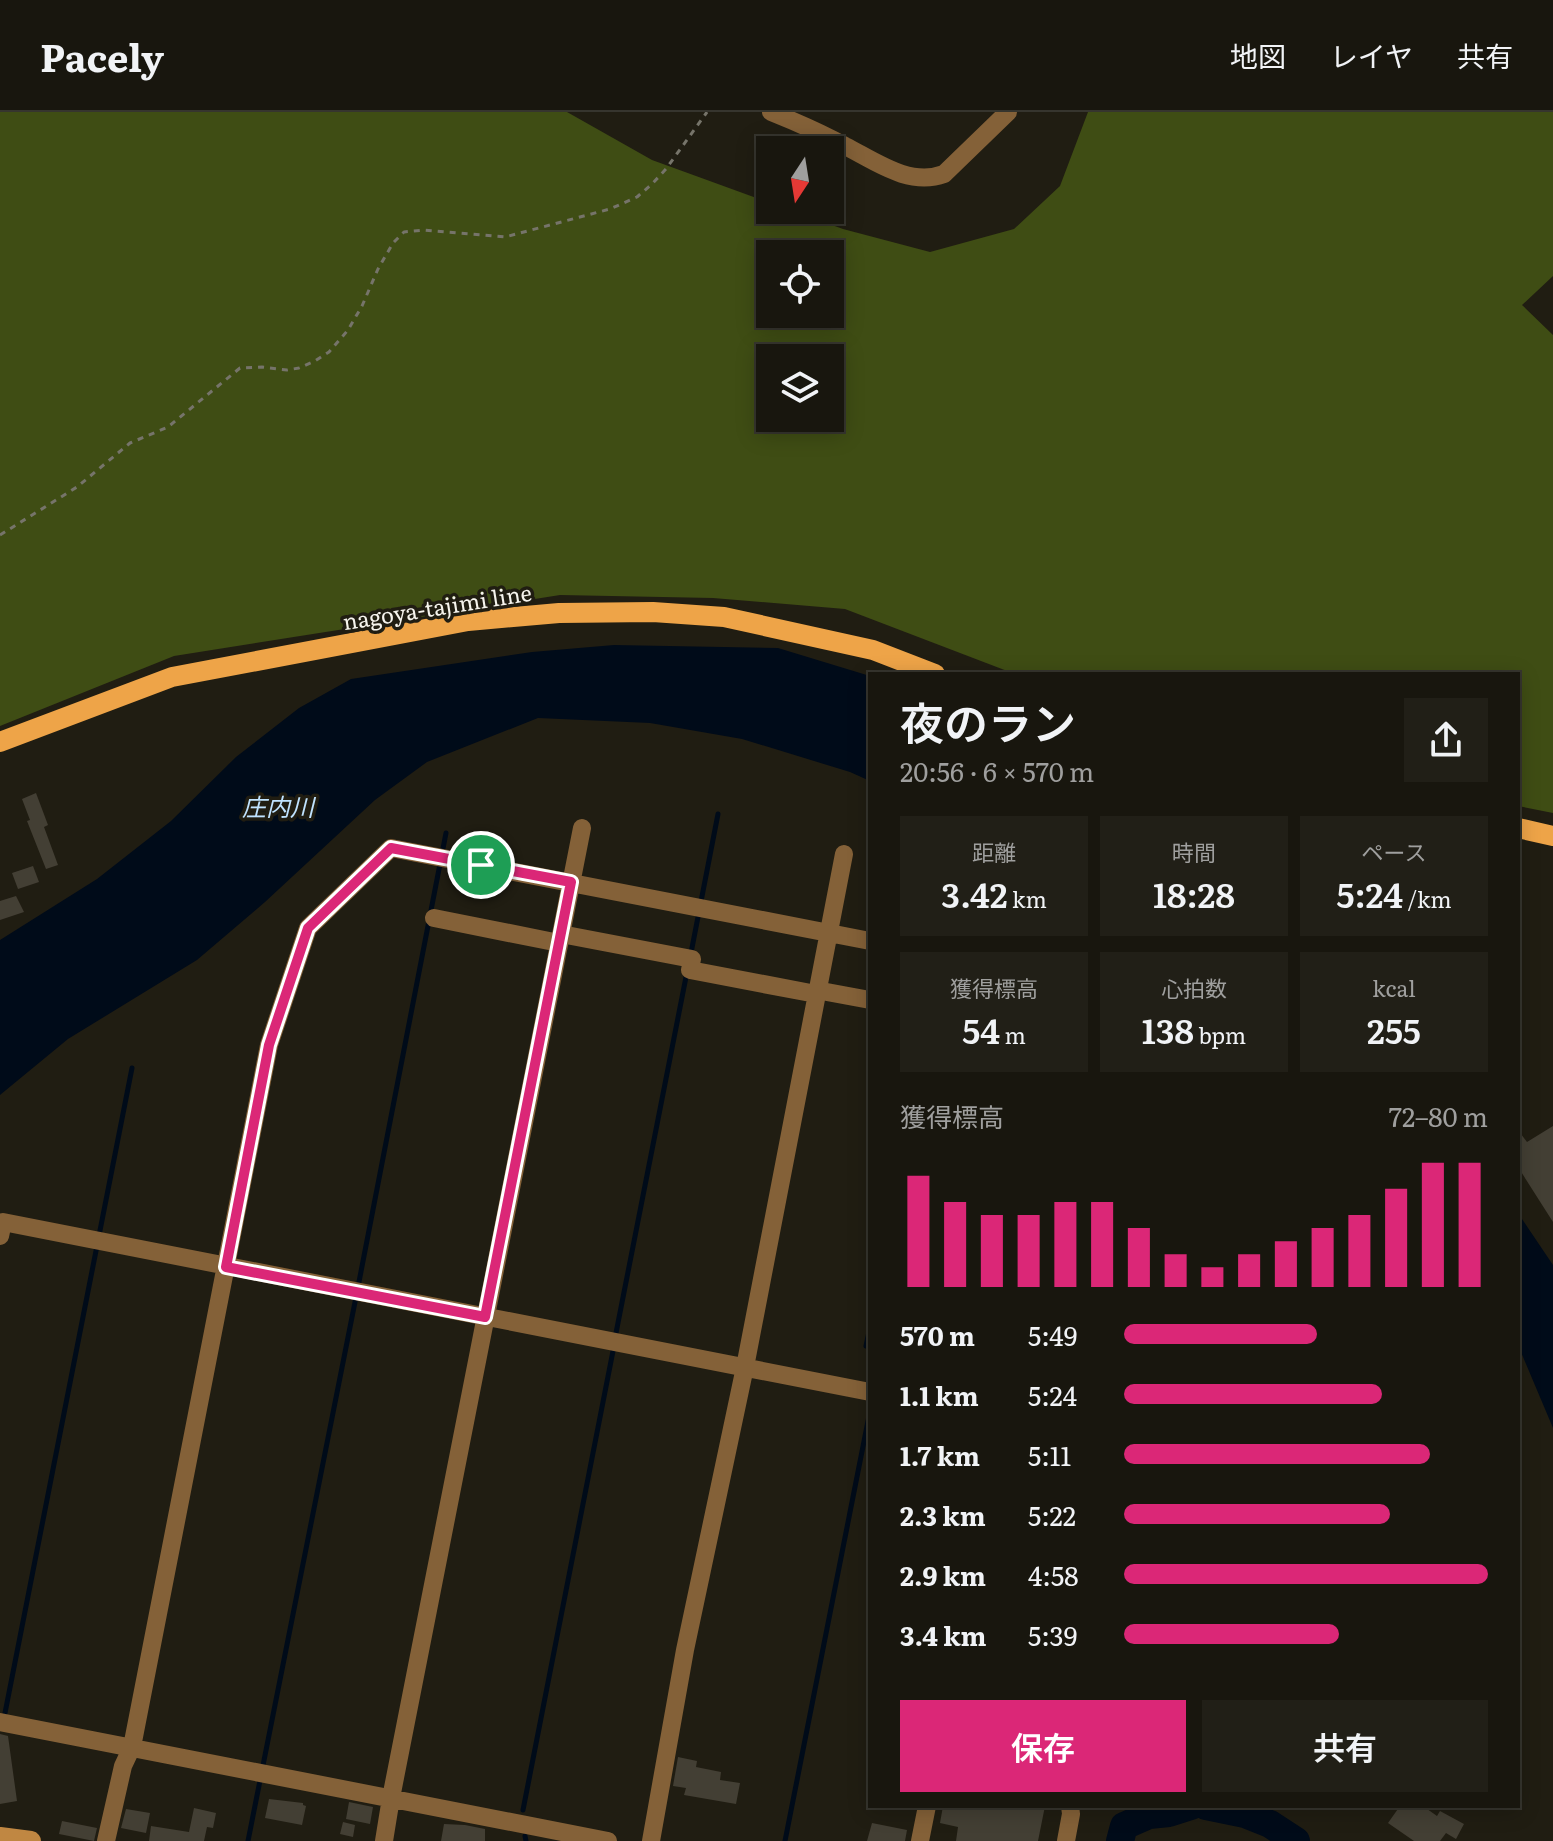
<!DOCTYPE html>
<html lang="ja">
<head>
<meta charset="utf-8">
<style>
  body { margin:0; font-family:Literata,"Noto Sans JP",serif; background:#211f17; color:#f1f3f6; height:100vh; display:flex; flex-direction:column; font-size:30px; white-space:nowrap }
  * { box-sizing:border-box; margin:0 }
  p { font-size:26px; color:#9f9f9e }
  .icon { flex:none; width:44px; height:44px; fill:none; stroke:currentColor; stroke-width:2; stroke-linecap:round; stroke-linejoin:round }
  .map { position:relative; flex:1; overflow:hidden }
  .sheet { position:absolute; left:868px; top:560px; width:652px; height:1136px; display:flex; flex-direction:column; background:#18160e; border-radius:0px; box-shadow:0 4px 20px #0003,0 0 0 2px #36352e }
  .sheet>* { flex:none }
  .needle { width:52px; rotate:192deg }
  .fabs { position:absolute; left:756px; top:24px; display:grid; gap:16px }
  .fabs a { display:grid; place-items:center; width:88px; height:88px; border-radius:0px; background:#18160e; box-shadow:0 4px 20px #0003,0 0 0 2px #36352e; font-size:40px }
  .pin { position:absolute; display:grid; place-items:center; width:68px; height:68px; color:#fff; margin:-34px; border:4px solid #fff; border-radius:50%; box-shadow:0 2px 8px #0007 }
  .round { display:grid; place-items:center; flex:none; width:84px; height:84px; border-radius:0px; background:#211f17 }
  .headline { display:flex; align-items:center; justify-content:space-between; height:136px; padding:0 32px }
  h1 { font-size:44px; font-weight:600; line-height:60px }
  .stats { display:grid; grid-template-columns:repeat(3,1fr); gap:12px; height:136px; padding:8px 32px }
  .stats div { display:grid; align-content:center; border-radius:0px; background:#211f17; text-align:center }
  .stats b { font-size:34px; font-weight:600 }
  .stats small { font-size:22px; font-weight:400 }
  .stats p { font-size:22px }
  .chart { height:224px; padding:16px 32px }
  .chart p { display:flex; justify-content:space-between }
  .chart svg { width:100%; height:144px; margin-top:8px; stroke:#db2777; stroke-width:6 }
  .button { display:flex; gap:16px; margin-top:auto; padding:16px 32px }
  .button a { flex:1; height:92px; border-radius:0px; background:#db2777; color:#fff; font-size:32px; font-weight:600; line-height:92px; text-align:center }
  .button a+a { background:#211f17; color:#f1f3f6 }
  ul { padding:0 32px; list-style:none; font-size:26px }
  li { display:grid; grid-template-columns:128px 96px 1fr; align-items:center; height:60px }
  li i { height:20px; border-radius:10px; background:#db2777 }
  header { display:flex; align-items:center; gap:48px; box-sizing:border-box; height:112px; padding:0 40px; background:#18160e; border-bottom:2px solid #36352e }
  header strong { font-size:38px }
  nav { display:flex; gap:44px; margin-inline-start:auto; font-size:28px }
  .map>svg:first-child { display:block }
</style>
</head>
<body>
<header>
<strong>Pacely</strong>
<nav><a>地図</a><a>レイヤ</a><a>共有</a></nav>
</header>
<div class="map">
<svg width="1553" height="1729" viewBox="0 0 1553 1729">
  <rect width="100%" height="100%" fill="#201d12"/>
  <!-- forest -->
  <path fill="#3f4d14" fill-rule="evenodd" d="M 0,0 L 567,0 L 652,48 L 770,91 L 770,98 L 790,98 L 843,117 L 930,140 L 1014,117 L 1060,74 L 1088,0 L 1553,0 L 1553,164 L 1522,193 L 1553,223 L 1553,701 L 1518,694 L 1518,562 L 1015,562 L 845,497 L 713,486 L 560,483 L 174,544 L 0,614 ZM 770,142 L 830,142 L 830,202 L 770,202 ZM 770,246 L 830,246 L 830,306 L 770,306 Z"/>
  <!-- water -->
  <path fill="#000b19" d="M 614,533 L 778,536 L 870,564 L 870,669 L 850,660 L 742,627 L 650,611 L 538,606 L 427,650 L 375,688 L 265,790 L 197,848 L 68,927 L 0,983 L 0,828 L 97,767 L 171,709 L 236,645 L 299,596 L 351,567 L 532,540 Z
    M 1518,1101 L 1553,1153 L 1553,1316 L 1518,1233 Z"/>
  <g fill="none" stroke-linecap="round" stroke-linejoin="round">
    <!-- stream -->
    <path stroke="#000b19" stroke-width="5" d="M 691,841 L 718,702
      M 358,1175 L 446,721
      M 870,1215 L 866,1234 L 870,1234
      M 616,1221 L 686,865
      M 5,1601 L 132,956
      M 523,1698 L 613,1239
      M 525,1724 L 526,1729
      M 248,1729 L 356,1185
      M 785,1729 L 870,1299"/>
    <!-- river -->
    <path stroke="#000b19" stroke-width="28" d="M 1206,1694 L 1245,1702 L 1270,1712 L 1296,1729
      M 1120,1729 L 1124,1714 L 1149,1703 L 1169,1701 L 1191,1694"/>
  </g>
  <!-- building -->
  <path fill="#433f34" d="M 36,681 L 48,713 L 44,715 L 58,753 L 46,757 L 27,709 L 30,708 L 22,687 Z
    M 33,754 L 39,770 L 18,777 L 12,761 Z
    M 16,784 L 24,800 L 0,808 L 0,789 Z
    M 1553,1014 L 1553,1110 L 1518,1055 L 1518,1018 L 1527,1030 Z
    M 0,1622 L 8,1624 L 17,1689 L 0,1692 Z
    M 678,1645 L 697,1649 L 696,1655 L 721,1660 L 720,1668 L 740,1671 L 736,1692 L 684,1683 L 686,1676 L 673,1674 Z
    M 269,1687 L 303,1691 L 303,1693 L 306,1694 L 302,1713 L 265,1706 Z
    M 349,1690 L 373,1695 L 370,1712 L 346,1707 Z
    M 943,1694 L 1045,1694 L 1038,1729 L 956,1729 L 958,1715 L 940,1711 Z
    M 1400,1694 L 1423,1694 L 1437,1704 L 1440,1699 L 1464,1712 L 1456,1727 L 1446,1721 L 1440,1729 L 1414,1729 L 1388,1711 Z
    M 194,1696 L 216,1701 L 213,1716 L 207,1715 L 204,1729 L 149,1729 L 151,1714 L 189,1720 Z
    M 126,1697 L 150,1701 L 146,1721 L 121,1716 Z
    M 62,1709 L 97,1716 L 94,1729 L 59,1722 Z
    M 343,1710 L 355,1713 L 353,1725 L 340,1722 Z
    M 872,1711 L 907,1718 L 905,1729 L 867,1729 Z
    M 444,1712 L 465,1713 L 485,1717 L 485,1729 L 441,1729 Z"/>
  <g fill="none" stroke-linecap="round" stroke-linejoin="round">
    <!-- path -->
    <path stroke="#76746a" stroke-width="3" stroke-dasharray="6 6" stroke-linecap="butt" d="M 0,423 L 77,375 L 130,331 L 168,315 L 240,256 L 262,255 L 287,258 L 299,256 L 315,249 L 329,240 L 348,218 L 362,194 L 378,157 L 393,131 L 404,120 L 424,118 L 505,125 L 610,97 L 637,85 L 652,72 L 666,57 L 707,0"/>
    <!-- street -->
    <path stroke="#846138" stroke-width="18" d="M 771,0 C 796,10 821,21 845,34 C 875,49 909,75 944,62 L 1008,0
      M 434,806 L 559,831
      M 561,822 L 692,847 L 690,858 L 816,882
      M 816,878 L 870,888
      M 0,1124 L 3,1110 L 870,1280
      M 0,1610 L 608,1729
      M 106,1729 L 123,1654 L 132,1635 L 269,933 L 308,816 L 391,736 L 870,829
      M 384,1729 L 391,1686 L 582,716
      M 651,1729 L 685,1538 L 745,1255 L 844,742
      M 920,1729 L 927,1694
      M 1066,1729 L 1071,1702 L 1070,1694"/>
    <!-- secondary -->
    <path stroke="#c08742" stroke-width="20" d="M 0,1725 L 31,1729"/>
    <!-- primary -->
    <path stroke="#eea448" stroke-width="20" d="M 0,630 L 172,565 L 468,509 L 559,501 L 653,500 L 724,505 L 873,538 L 935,562
      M 1518,716 L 1553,724"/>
  </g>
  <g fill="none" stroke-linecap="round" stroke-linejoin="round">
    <defs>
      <path id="route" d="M 391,736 L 571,770 L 485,1205 L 226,1155 L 269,933 L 308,816 Z"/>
    </defs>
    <!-- route casing -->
    <use href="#route" stroke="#fff" stroke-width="16"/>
    <!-- route -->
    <use href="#route" stroke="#db2777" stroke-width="10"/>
  </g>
  <g text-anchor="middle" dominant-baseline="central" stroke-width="7" stroke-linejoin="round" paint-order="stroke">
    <!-- street labels -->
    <g font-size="22" fill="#f6f4ed" stroke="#201d12">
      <text transform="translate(437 494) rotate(-9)">nagoya-tajimi line</text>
    </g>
    <!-- water labels -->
    <g font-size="24" font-style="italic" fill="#c0e3ff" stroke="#201d12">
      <text x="278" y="693">庄内川</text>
    </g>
  </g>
</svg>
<div class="fabs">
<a><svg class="needle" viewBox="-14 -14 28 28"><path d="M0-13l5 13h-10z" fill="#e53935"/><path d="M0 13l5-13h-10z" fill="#9f9f9e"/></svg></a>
<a><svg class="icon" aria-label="locate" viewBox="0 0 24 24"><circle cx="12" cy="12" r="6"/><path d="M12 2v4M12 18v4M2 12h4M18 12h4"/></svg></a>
<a><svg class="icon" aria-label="layers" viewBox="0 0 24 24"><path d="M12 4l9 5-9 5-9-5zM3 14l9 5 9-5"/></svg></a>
</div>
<div class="pin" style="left:481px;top:753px;background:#1e9e55"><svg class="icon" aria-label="arrive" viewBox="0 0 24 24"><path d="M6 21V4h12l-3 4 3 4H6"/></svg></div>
<section class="sheet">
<div class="headline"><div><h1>夜のラン</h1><p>20:56 · 6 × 570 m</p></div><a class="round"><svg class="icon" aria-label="share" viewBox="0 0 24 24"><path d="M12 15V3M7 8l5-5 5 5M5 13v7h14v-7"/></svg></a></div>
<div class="stats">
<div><p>距離</p><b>3.42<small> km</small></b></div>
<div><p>時間</p><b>18:28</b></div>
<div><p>ペース</p><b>5:24<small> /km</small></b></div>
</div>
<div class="stats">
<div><p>獲得標高</p><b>54<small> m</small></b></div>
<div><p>心拍数</p><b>138<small> bpm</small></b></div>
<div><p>kcal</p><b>255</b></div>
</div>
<div class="chart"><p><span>獲得標高</span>72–80 m</p>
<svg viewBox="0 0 160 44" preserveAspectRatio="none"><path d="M5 44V10M15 44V18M25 44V22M35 44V22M45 44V18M55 44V18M65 44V26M75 44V34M85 44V38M95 44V34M105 44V30M115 44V26M125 44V22M135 44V14M145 44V6M155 44V6"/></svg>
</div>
<ul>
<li><b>570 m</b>5:49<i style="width:53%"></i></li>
<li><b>1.1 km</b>5:24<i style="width:71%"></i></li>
<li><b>1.7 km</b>5:11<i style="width:84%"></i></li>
<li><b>2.3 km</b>5:22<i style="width:73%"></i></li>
<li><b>2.9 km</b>4:58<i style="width:100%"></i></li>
<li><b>3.4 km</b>5:39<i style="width:59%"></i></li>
</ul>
<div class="button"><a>保存</a><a>共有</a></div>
</section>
</div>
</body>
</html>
